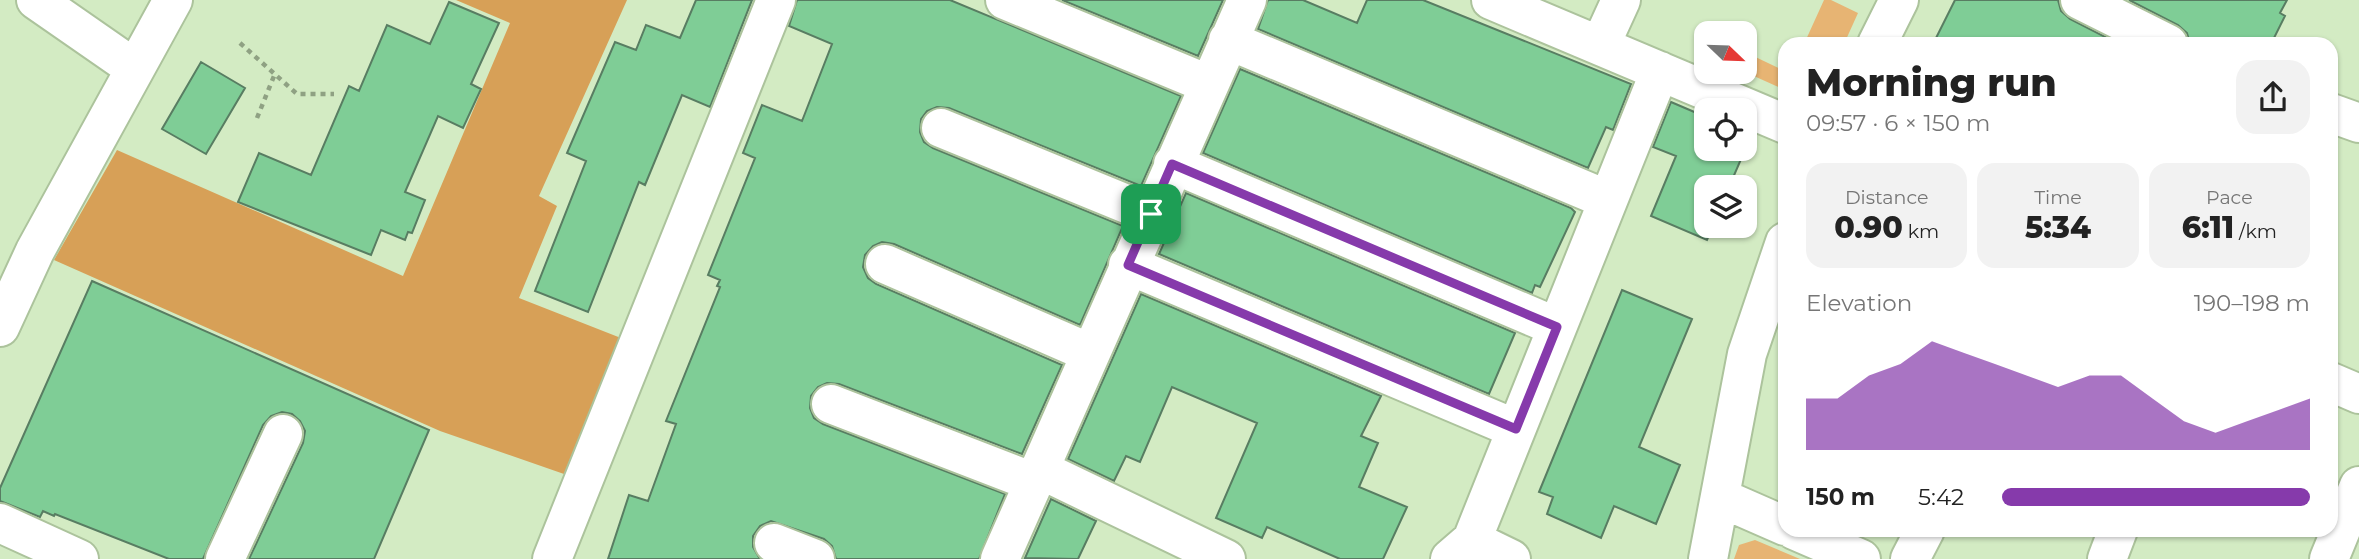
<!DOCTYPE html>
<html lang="en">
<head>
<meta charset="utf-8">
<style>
  body { margin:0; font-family:Montserrat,sans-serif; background:#f2f2f2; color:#222; height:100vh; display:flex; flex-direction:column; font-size:26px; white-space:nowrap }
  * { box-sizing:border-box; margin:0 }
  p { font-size:23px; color:#767676 }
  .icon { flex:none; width:38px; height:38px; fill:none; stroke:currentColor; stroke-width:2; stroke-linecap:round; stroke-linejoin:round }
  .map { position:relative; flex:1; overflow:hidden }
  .drawer { position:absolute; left:1778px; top:37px; width:560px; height:500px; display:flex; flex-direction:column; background:#fff; border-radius:21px; box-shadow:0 2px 5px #0004 }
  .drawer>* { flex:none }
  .needle { width:46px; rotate:113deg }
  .buttons { position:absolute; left:1694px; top:21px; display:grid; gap:14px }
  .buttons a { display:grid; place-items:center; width:63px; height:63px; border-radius:14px; background:#fff; box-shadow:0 2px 5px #0004; font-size:35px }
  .pin { position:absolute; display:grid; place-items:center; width:60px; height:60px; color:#fff; margin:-30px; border-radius:14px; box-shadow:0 4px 10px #0006 }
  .round { display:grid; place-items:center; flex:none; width:74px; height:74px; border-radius:21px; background:#f2f2f2 }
  .headline { display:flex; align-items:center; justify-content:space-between; height:119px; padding:0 28px }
  h1 { font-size:38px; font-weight:800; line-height:52px }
  .figures { display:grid; grid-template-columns:repeat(3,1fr); gap:10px; height:119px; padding:7px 28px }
  .figures div { display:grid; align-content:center; border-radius:18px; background:#f2f2f2; text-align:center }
  .figures b { font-size:30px; font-weight:800 }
  .figures small { font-size:19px; font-weight:400 }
  .figures p { font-size:19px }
  .chart { height:196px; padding:14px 28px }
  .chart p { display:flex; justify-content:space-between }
  .chart svg { width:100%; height:126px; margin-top:7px; fill:#863aab; opacity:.7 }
  ul { padding:0 28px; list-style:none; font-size:23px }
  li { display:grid; grid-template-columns:112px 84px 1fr; align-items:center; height:52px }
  li i { height:18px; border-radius:9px; background:#863aab }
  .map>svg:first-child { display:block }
</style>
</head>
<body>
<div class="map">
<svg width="2359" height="559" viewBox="0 0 2359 559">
  <rect width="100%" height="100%" fill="#d3ebc3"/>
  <!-- green -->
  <path fill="#e7b473" d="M 1824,0 L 1831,0 L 1858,13 L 1844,44 L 1804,44 Z
    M 1745,52 L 1785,71 L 1785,90 L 1745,72 Z
    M 1755,540 L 1800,559 L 1734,559 L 1739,545 Z"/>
  <!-- forest -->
  <path fill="#d7a057" d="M 456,0 L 627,0 L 539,196 L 557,206 L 519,298 L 626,340 L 564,474 L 440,431 L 54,260 L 117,150 L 403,276 L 510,23 Z"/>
  <!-- building -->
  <path fill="#7fcd96" stroke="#587d62" stroke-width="2" d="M 696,0 L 752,0 L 710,107 L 682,95 L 645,185 L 639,182 L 588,312 L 535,291 L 586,161 L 567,153 L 615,42 L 636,50 L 646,25 L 680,38 Z
    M 797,0 L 950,0 L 1181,96 L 1141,186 L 949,108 L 937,107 L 927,111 L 921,119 L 920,132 L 924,142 L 933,148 L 1123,226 L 1080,325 L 894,244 L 882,242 L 873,246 L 865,255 L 863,267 L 868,278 L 876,284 L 1062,365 L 1022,454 L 839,384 L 827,383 L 818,387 L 811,396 L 810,408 L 814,418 L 823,424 L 1005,494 L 979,559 L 836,559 L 832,546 L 824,539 L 771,521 L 760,526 L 753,536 L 753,547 L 760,559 L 608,559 L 629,495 L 648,501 L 676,424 L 666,421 L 720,287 L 717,286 L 720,280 L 708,275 L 755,158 L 743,153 L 762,105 L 802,121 L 832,44 L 789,26 Z
    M 1062,0 L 1223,0 L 1198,56 Z
    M 1268,0 L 1303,0 L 1357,23 L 1367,0 L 1423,0 L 1631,84 L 1613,130 L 1606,127 L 1588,168 L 1258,29 Z
    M 1955,0 L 2058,0 L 2061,11 L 2070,19 L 2119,44 L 1933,44 Z
    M 2129,0 L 2287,0 L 2280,13 L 2285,16 L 2271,44 L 2190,44 L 2187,33 L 2178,25 Z
    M 449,2 L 499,23 L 471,84 L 481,89 L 463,128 L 438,116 L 405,192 L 425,200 L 412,233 L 408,232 L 405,240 L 381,230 L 371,255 L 238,202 L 259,153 L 311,175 L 349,86 L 359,91 L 387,25 L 430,44 Z
    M 201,62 L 245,88 L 206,154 L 162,129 Z
    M 1240,69 L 1571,208 L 1575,212 L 1540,287 L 1535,285 L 1532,293 L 1203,153 Z
    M 1671,102 L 1706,117 L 1706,149 L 1745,149 L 1745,134 L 1751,136 L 1729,187 L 1706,187 L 1706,226 L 1713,226 L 1707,240 L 1651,216 L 1676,156 L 1653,147 Z
    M 1186,193 L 1515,333 L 1489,394 L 1159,254 Z
    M 92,281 L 429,430 L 374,559 L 249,559 L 303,443 L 305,431 L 300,421 L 292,414 L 282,412 L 271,416 L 263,425 L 203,559 L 169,559 L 55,514 L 54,516 L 43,511 L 40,517 L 0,501 L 0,488 Z
    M 1622,290 L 1692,319 L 1639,447 L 1680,465 L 1656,524 L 1614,506 L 1601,538 L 1547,514 L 1553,497 L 1539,492 Z
    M 1141,294 L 1381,396 L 1361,436 L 1378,443 L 1359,487 L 1407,507 L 1383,559 L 1340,559 L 1267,527 L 1262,538 L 1216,518 L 1257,423 L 1172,387 L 1140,462 L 1126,456 L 1114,481 L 1068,459 Z
    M 1051,499 L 1096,521 L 1078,559 L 1025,558 Z"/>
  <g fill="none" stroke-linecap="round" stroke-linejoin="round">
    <defs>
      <path id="minor" d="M 36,0 L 134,68
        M 1005,0 L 1208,84
        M 1491,0 L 1785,124
        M 2080,0 L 2168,44
        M 1228,40 L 1608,200
        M 1877,44 L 1899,0
        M 1600,46 L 1621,0
        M 2331,113 L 2359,123
        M 941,128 L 1151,214
        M 1173,164 L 1557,327
        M 885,264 L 1090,353
        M 1128,265 L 1516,429
        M 0,327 L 35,251 L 173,0
        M 2331,382 L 2359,394
        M 831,404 L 1033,482
        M 1039,469 L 1226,559
        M 1721,498 L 1785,526
        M 0,523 L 79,559
        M 1794,530 L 1861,559
        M 1472,540 L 1511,559
        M 774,543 L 815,559
        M 225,559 L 283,434
        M 552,559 L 776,0
        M 1000,559 L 1247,0
        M 1450,559 L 1472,540 L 1660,71
        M 1708,559 L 1747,354 L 1785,242
        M 1910,559 L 1925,530
        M 2107,559 L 2118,530
        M 2329,559 L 2359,486"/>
    </defs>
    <!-- minor casing -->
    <use href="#minor" stroke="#acc39c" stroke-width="42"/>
    <!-- path -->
    <path stroke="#8fa183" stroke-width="4.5" stroke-dasharray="5 5" stroke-linecap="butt" d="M 240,43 L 297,94 L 334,94
      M 257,118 L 274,76"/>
    <!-- minor -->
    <use href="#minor" stroke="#fff" stroke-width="38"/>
  </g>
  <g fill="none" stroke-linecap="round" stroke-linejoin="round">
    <defs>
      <path id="route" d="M 1172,164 L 1557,327 L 1516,429 L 1128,265 Z"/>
    </defs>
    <!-- route casing -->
    <use href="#route" stroke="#fff" stroke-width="14"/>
    <!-- route -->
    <use href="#route" stroke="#863aab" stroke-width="9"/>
  </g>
</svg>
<div class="buttons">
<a><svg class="needle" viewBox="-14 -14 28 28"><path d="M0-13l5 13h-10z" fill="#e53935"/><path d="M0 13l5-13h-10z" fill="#767676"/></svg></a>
<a><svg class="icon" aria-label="locate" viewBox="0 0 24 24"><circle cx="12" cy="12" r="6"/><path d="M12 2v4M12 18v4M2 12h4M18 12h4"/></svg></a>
<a><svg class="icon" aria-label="layers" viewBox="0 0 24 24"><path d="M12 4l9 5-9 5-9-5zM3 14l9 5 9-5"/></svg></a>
</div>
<div class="pin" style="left:1151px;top:214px;background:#1e9e55"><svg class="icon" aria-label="arrive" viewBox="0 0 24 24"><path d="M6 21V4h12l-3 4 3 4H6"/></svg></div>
<section class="drawer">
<div class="headline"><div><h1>Morning run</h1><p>09:57 · 6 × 150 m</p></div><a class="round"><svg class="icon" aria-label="share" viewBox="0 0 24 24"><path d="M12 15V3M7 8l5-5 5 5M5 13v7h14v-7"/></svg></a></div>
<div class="figures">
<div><p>Distance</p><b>0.90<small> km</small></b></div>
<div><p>Time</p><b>5:34</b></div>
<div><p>Pace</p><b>6:11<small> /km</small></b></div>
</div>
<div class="chart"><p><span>Elevation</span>190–198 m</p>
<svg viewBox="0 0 160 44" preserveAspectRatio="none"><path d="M0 44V26L10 26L20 18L30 14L40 6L50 10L60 14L70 18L80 22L90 18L100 18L110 26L120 34L130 38L140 34L150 30L160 26V44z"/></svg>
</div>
<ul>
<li><b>150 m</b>5:42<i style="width:100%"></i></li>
</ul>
</section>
</div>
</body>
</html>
